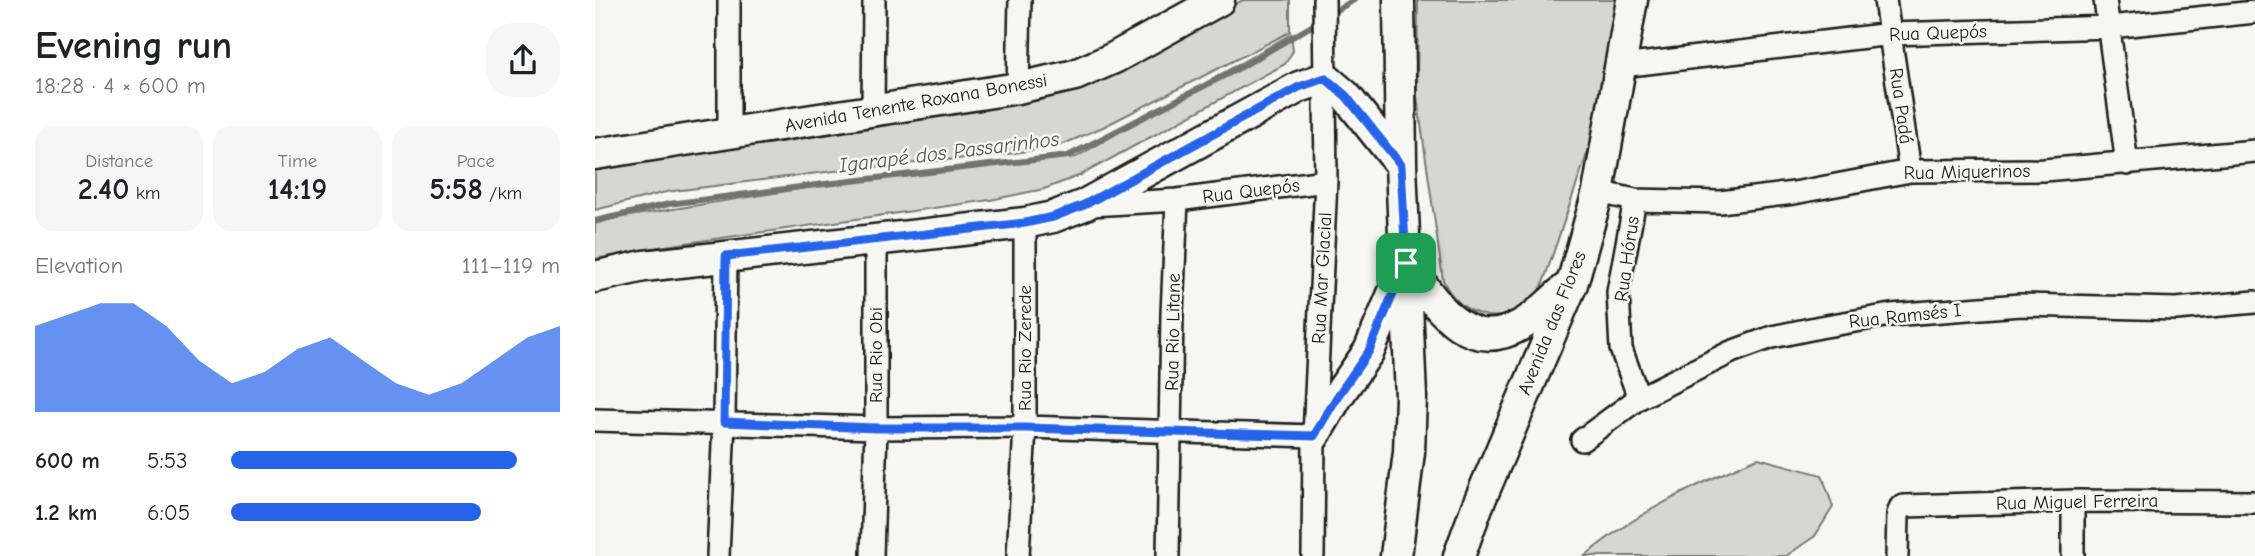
<!DOCTYPE html>
<html lang="en">
<head>
<meta charset="utf-8">
<style>
  body { margin:0; font-family:"Comic Neue",sans-serif; background:#f6f6f6; color:#202124; height:100vh; display:flex; flex-direction:column; font-size:26px; white-space:nowrap }
  * { box-sizing:border-box; margin:0 }
  p { font-size:23px; color:#757577 }
  .icon { flex:none; width:38px; height:38px; fill:none; stroke:currentColor; stroke-width:2; stroke-linecap:round; stroke-linejoin:round }
  .map { position:relative; flex:1; overflow:hidden }
  .drawer { display:flex; flex-direction:column; background:#fff; width:595px }
  .drawer>* { flex:none }
  .pin { position:absolute; display:grid; place-items:center; width:60px; height:60px; color:#fff; margin:-30px; border-radius:14px; box-shadow:0 4px 10px #0006 }
  .round { display:grid; place-items:center; flex:none; width:74px; height:74px; border-radius:28px; background:#f6f6f6 }
  .headline { display:flex; align-items:center; justify-content:space-between; height:119px; padding:0 35px }
  h1 { font-size:38px; font-weight:700; line-height:52px }
  .figures { display:grid; grid-template-columns:repeat(3,1fr); gap:10px; height:119px; padding:7px 35px }
  .figures div { display:grid; align-content:center; border-radius:18px; background:#f6f6f6; text-align:center }
  .figures b { font-size:30px; font-weight:700 }
  .figures small { font-size:19px; font-weight:400 }
  .figures p { font-size:19px }
  .chart { height:196px; padding:14px 35px }
  .chart p { display:flex; justify-content:space-between }
  .chart svg { width:100%; height:126px; margin-top:7px; fill:#2563eb; opacity:.7 }
  ul { padding:0 35px; list-style:none; font-size:23px }
  li { display:grid; grid-template-columns:112px 84px 1fr; align-items:center; height:52px }
  li i { height:18px; border-radius:9px; background:#2563eb }
  main { display:flex; flex:1; min-height:0 }
  .map>svg:first-child { display:block }
</style>
</head>
<body>
<main>
<section class="drawer">
<div class="headline"><div><h1>Evening run</h1><p>18:28 · 4 × 600 m</p></div><a class="round"><svg class="icon" aria-label="share" viewBox="0 0 24 24"><path d="M12 15V3M7 8l5-5 5 5M5 13v7h14v-7"/></svg></a></div>
<div class="figures">
<div><p>Distance</p><b>2.40<small> km</small></b></div>
<div><p>Time</p><b>14:19</b></div>
<div><p>Pace</p><b>5:58<small> /km</small></b></div>
</div>
<div class="chart"><p><span>Elevation</span>111–119 m</p>
<svg viewBox="0 0 160 44" preserveAspectRatio="none"><path d="M0 44V14L10 10L20 6L30 6L40 14L50 26L60 34L70 30L80 22L90 18L100 26L110 34L120 38L130 34L140 26L150 18L160 14V44z"/></svg>
</div>
<ul>
<li><b>600 m</b>5:53<i style="width:87%"></i></li>
<li><b>1.2 km</b>6:05<i style="width:76%"></i></li>
</ul>
</section>
<div class="map">
<svg width="1660" height="556" viewBox="0 0 1660 556">
  <rect width="100%" height="100%" fill="#f6f6f2"/>
  <filter id="ink" filterUnits="userSpaceOnUse"><feTurbulence type="fractalNoise" baseFrequency=".0143" numOctaves="2"/><feDisplacementMap in="SourceGraphic" scale="14" xChannelSelector="R" yChannelSelector="G"/><feConvolveMatrix kernelMatrix="1 2 1 2 8 2 1 2 1" color-interpolation-filters="sRGB"/></filter>
  <g filter="url(#ink)">
    <!-- green -->
    <path fill="#d6d6d2" stroke="#797977" stroke-width="2" d="M 648,0 L 695,0 L 695,32 L 508,127 L 464,146 L 413,154 L 239,171 L 71,192 L 0,210 L 0,171 L 2,170 L 469,92 Z
      M 823,0 L 1025,0 L 996,142 L 945,292 C 940,297 935,304 929,308 C 898,327 862,312 848,280 L 822,96 Z
      M 696,34 L 698,51 L 690,64 L 486,175 L 449,189 L 395,200 L 63,247 L 0,259 L 0,224 L 16,219 L 254,181 L 481,157 Z
      M 1163,458 L 1227,475 L 1238,507 L 1220,536 L 1191,556 L 990,556 C 1038,514 1105,483 1163,458 Z"/>
    <g fill="none" stroke-linecap="round" stroke-linejoin="round">
      <!-- stream -->
      <path stroke="#727271" stroke-width="6" d="M 734,15 L 759,0
        M 0,221 L 74,204 L 213,186 L 473,156 L 648,66 L 725,21"/>
      <defs>
        <path id="street" d="M 134,0 L 134,134
          M 1290,0 L 1315,171
          M 1510,0 L 1532,164
          M 1027,66 L 1296,34 L 1515,27 L 1660,12
          M 423,88 L 425,0
          M 278,112 L 279,0
          M 1003,192 L 1040,200 L 1125,202 L 1199,193 L 1315,171 L 1449,170 L 1660,151
          M 1040,200 L 1023,292 L 1026,349 L 1044,398
          M 496,205 L 582,200 L 731,181
          M 0,420 L 281,428 L 430,427 L 719,436
          M 987,440 L 1044,398 L 1136,352 L 1177,337 L 1225,327 L 1296,315 L 1425,305 L 1581,309 L 1660,302
          M 1478,501 L 1478,556
          M 123,556 L 129,422 L 131,256
          M 277,556 L 281,428 L 281,238
          M 423,556 L 430,427 L 430,223
          M 573,556 L 577,314 L 582,200
          M 718,556 L 719,436 L 731,181 L 729,0
          M 1302,556 L 1303,514 L 1305,508 L 1309,506 L 1478,501 L 1660,502"/>
        <path id="secondary" d="M 0,154 L 423,88 L 480,75 L 519,58 L 624,0
          M 811,263 C 840,302 870,357 926,325 C 943,316 958,299 973,287
          M 0,277 L 49,266 L 430,223 L 458,217 L 489,205 L 704,87 L 730,78 L 751,96 L 806,165
          M 719,436 L 742,397 L 774,351 L 808,270
          M 801,556 L 814,452 L 816,397 L 806,165 L 804,0
          M 864,556 L 882,507 L 977,284 L 1003,192 L 1037,0"/>
      </defs>
      <!-- street casing -->
      <use href="#street" stroke="#1c1c1c" stroke-width="26"/>
      <!-- secondary casing -->
      <use href="#secondary" stroke="#1c1c1c" stroke-width="35"/>
      <!-- street -->
      <use href="#street" stroke="#f6f6f2" stroke-width="21"/>
      <!-- secondary -->
      <use href="#secondary" stroke="#f6f6f2" stroke-width="30"/>
    </g>
  </g>
  <g fill="none" stroke-linecap="round" stroke-linejoin="round" filter="url(#ink)">
    <defs>
      <path id="route" d="M 730,78 L 751,96 L 806,165 L 811,263 L 774,351 L 742,397 L 719,436 L 430,428 L 281,428 L 129,422 L 131,256 L 430,223 L 458,217 L 489,205 L 704,87 Z"/>
    </defs>
    <!-- route casing -->
    <use href="#route" stroke="#fff" stroke-width="14"/>
    <!-- route -->
    <use href="#route" stroke="#2563eb" stroke-width="9"/>
  </g>
  <g text-anchor="middle" dominant-baseline="central" stroke-width="5" stroke-linejoin="round" paint-order="stroke">
    <!-- street labels -->
    <g font-size="19" fill="#1c1c1c" stroke="#f6f6f2">
      <text transform="translate(1343 33) rotate(-2)">Rua Quepós</text>
      <text transform="translate(321 103) rotate(-10)">Avenida Tenente Roxana Bonessi</text>
      <text transform="translate(1306 106) rotate(82)">Rua Padá</text>
      <text transform="translate(1372 172) rotate(-1)">Rua Miquerinos</text>
      <text transform="translate(656 191) rotate(-7)">Rua Quepós</text>
      <text transform="translate(1032 259) rotate(-82)">Rua Hórus</text>
      <text transform="translate(727 278) rotate(-87)">Rua Mar Glacial</text>
      <text transform="translate(1310 316) rotate(-6)">Rua Ramsés I</text>
      <text transform="translate(957 323) rotate(-68)">Avenida das Flores</text>
      <text transform="translate(578 332) rotate(-89)">Rua Rio Litane</text>
      <text transform="translate(430 348) rotate(-90)">Rua Rio Zerede</text>
      <text transform="translate(281 355) rotate(-90)">Rua Rio Obi</text>
      <text transform="translate(1482 502) rotate(-1)">Rua Miguel Ferreira</text>
    </g>
    <!-- water labels -->
    <g font-size="21" font-style="italic" fill="#565654" stroke="#f6f6f2">
      <text transform="translate(354 152) rotate(-7)">Igarapé dos Passarinhos</text>
    </g>
  </g>
</svg>
<div class="pin" style="left:811px;top:263px;background:#1e9e55"><svg class="icon" aria-label="arrive" viewBox="0 0 24 24"><path d="M6 21V4h12l-3 4 3 4H6"/></svg></div>
</div>
</main>
</body>
</html>
